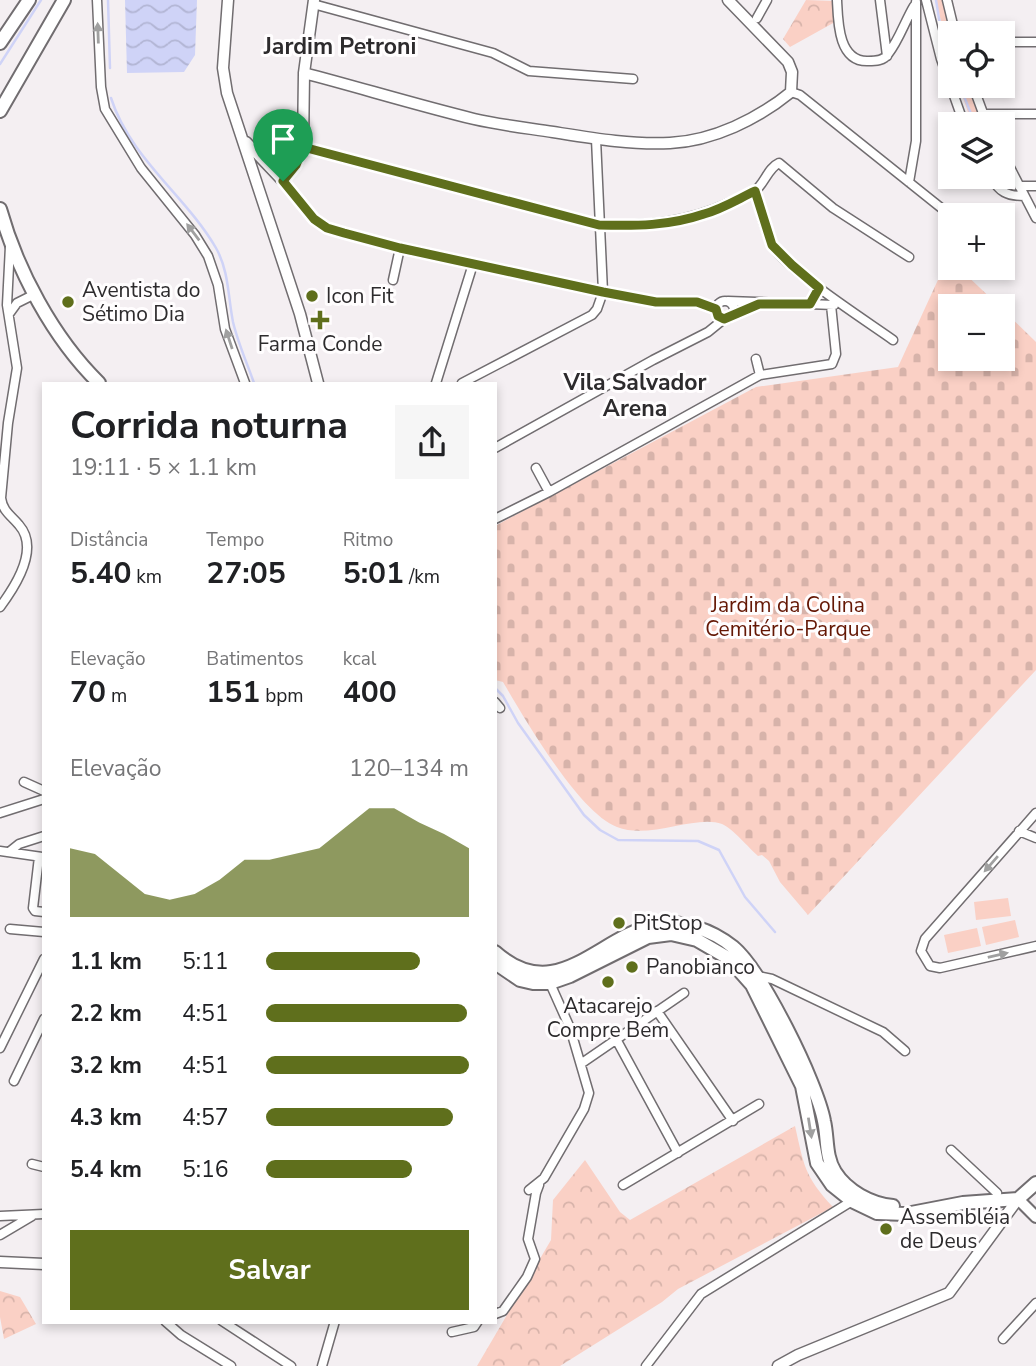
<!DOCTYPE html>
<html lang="pt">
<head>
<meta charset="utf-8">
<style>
  body { margin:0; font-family:"Nunito Sans",sans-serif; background:#f6f6f6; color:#202124; height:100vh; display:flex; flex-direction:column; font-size:26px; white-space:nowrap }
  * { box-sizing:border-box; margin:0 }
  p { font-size:23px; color:#757577 }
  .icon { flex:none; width:38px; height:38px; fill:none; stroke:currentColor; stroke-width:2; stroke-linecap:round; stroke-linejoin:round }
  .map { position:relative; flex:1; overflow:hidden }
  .panel { position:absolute; left:42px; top:382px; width:455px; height:942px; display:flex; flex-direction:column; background:#fff; border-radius:0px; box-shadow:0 4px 10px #0003 }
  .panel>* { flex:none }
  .tools { position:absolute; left:938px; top:21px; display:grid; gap:14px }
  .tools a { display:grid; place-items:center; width:77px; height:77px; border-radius:0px; background:#fff; box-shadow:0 4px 10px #0003; font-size:35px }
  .pin { position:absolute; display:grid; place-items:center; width:60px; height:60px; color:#fff; margin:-72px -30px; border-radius:50% 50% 50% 0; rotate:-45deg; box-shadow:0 0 7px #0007 }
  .pin .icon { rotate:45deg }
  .round { display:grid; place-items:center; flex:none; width:74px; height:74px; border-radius:0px; background:#f6f6f6 }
  .overview { display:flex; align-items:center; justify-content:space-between; height:119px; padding:0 28px }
  h1 { font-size:38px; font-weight:700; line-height:52px }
  .metrics { display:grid; grid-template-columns:repeat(3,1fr); gap:10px; height:119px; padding:7px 28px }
  .metrics div { display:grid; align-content:center }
  .metrics b { font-size:30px; font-weight:700 }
  .metrics small { font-size:19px; font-weight:400 }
  .metrics p { font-size:19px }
  .chart { height:196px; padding:14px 28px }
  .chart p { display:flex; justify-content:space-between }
  .chart svg { width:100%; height:126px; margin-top:7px; fill:#5f6f1c; opacity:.7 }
  .action { display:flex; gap:14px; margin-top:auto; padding:14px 28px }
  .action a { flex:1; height:80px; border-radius:0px; background:#5f6f1c; color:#fff; font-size:28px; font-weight:700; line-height:80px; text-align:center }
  ul { padding:0 28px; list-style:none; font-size:23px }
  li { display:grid; grid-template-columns:112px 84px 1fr; align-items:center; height:52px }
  li i { height:18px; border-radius:9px; background:#5f6f1c }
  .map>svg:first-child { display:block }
</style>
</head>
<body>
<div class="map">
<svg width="1036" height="1366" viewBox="0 0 1036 1366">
  <defs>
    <pattern id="forest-crowns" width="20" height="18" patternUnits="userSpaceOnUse" patternTransform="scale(1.75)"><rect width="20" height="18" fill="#fad0c5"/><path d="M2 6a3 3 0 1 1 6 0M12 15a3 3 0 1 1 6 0" fill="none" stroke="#d7b3aa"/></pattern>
    <pattern id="cemetery-stones" width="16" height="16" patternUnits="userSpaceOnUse" patternTransform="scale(1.75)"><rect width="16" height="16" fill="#fad0c5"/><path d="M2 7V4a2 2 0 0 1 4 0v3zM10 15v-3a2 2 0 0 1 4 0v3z" fill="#d7b3aa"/></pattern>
    <pattern id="water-waves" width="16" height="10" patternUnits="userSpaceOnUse" patternTransform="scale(1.75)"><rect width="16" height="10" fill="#cfd3f7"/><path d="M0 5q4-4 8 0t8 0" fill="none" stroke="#b2b5d4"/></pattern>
  </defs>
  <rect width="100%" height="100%" fill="#f4eff2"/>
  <!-- green -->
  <path fill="#fad0c5" d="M 936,0 L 943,0 L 950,33 L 950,60 Z
    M 959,86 L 967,86 L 982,124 L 972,124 Z
    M 1008,898 L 1011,916 L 976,920 L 974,902 Z
    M 1015,920 L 1019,937 L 986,945 L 982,927 Z
    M 977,928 L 981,946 L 948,953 L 944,935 Z"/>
  <!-- forest -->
  <path fill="url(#forest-crowns)" d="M 806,0 L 834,1 L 835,22 L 790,47 L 783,39 Z
    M 795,1126 C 804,1165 804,1176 833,1207 L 678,1289 L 662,1302 L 560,1366 L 477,1366 L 551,1240 L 553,1200 L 585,1160 L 620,1212 L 630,1220 Z
    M 0,1291 L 20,1297 L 36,1324 L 4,1339 L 0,1317 Z"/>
  <!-- cemetery -->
  <path fill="url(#cemetery-stones)" d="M 948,258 L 950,268 L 959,268 L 999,306 L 950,306 L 950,359 L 1003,359 L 1003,310 L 1036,342 L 1036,670 L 808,915 L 780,882 L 769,861 L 762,855 L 758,856 C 749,848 732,828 722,824 C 696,814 650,840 617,827 C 578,812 525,719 503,682 L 495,680 L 495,526 L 756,387 L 898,367 Z"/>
  <!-- water -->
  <path fill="url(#water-waves)" d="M 125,0 L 197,0 L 195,55 L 184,72 L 127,73 Z"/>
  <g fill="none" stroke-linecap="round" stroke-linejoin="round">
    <!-- stream -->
    <path stroke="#cfd3f7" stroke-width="2.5" d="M 108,0 L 110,68
      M 936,0 L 941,31 L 950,57
      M 0,64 L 41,0
      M 960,86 L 975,124
      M 111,98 C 130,158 186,196 216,248 C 229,271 228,297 233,322 C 238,343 247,363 254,383
      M 1000,177 L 1003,182
      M 495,688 L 503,696 L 518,723 L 584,815 L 600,830 L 618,840 L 698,841 L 719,850 L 745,897 L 775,932"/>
    <defs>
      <path id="minor" d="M 97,0 L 101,87 L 105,109 L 141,168 L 195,235 L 208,256 L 218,285 L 225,329 L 245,383
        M 837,0 C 838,21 838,62 868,61 C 875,61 884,61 888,54 C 899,40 905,21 914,6
        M 880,0 L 887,56
        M 926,0 L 941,59 L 964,124
        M 947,0 L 955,33
        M 313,4 L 493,53 L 529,71 L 633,79
        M 757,18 L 767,0
        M 1003,42 L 1036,42
        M 973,86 L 987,124
        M 791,92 L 800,95 L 950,215
        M 982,114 L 1036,114
        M 303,147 L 599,225 C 649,226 685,223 731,202 C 738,199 749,196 755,191 C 765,183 768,168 779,163 L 833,208 L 909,257
        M 1003,154 L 1036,218
        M 991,177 C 999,192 1007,196 1024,196
        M 283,181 L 314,218 L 327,227 L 344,233 L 400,248 L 603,292 L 656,302 L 697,302 L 716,309
        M 909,182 L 916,141 L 916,2
        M 1019,186 L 1036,186
        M 755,191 C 760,208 764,227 771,243 C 782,267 868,322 893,340
        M 393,280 L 400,248
        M716 310a9 9 0 1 1 18 0a9 9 0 1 1-18 0Z
        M 728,301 L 834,305
        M 9,314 L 17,303 L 35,294
        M 732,316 L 756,305
        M 756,359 L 760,375
        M 436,383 L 473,264
        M 462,383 L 592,315 L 597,309 L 603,292 L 596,139
        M 495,448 L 653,360 L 708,332 L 724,319
        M 536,468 L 549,492
        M 495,519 L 549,492 L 760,375 L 832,364 L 836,354 L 831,305
        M 0,607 C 15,587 40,549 19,525 C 11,515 3,512 1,498 L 8,423 L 17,368 L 7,305 L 10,246
        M 495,702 L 500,708
        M 24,782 L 44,791
        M 0,813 L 44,799
        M 1036,813 L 925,939 L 921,951 L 930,966 L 940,968 L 1036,946
        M 1019,831 L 1036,838
        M 0,851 L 42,857
        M 9,852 L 19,844 L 44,836
        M 39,857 L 33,908 L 35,911 L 44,912
        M 10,929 L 44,932
        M 758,976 L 772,979 L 883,1032 L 905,1051
        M 657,1011 L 733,1121
        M 616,1039 L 678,1153
        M 0,1048 L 44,959
        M 582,1063 L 684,993
        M 14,1081 L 44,1019
        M 951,1150 L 997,1193
        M 32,1164 L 44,1167
        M 623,1185 L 759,1104
        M 529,1190 L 544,1178 L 584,1109 L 589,1093 L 570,1028 L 549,981
        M 0,1216 L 44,1214
        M 0,1235 L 32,1216
        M 495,1314 L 503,1311 L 527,1277 L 535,1259 L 528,1239 L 536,1193 L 539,1185
        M 165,1321 L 181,1335 L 231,1366
        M 222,1321 L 291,1366
        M 452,1332 L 474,1327 L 478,1321
        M 1003,1339 L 1036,1303
        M 322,1366 L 335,1321
        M 646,1366 L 701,1294 L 852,1201"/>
      <path id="tertiary" d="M 228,0 L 223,68 L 227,93 L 300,314 L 318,383
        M 304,73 C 361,88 417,105 474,119 C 500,125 527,128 553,132 C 591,138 631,145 670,143 C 713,141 758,119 791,92 L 792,72 L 788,62 L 728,0
        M 246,142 L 283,181 L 296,165 L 303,147 L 304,73 L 314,0
        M 0,1262 L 44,1264
        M 778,1366 L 798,1355 L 949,1293 L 1018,1199"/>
      <path id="secondary" d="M 1018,1199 L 1036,1217"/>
      <path id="primary" d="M 0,43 L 29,0
        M 0,111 L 64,0
        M 0,209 C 17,270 53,338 99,383
        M 495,952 C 556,1006 596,939 654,925 C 682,919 712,930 733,947 C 762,971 817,1083 824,1121 C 828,1138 825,1156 835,1172 C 847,1191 871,1204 893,1206
        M 495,963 L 520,980 L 533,983 L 550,983 L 570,976 L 648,937 L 671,934 L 697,940 L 728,958 L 752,985 L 802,1086 L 817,1163 L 832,1185 L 852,1201 L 877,1213 L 906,1214 L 963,1203 L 1018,1199 L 1036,1183"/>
    </defs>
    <!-- minor casing -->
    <use href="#minor" stroke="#716d70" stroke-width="11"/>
    <!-- tertiary casing -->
    <use href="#tertiary" stroke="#716d70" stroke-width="13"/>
    <!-- secondary casing -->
    <use href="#secondary" stroke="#716d70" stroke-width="14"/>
    <!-- primary casing -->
    <use href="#primary" stroke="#716d70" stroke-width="16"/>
    <!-- minor -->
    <use href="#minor" stroke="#fff" stroke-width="8"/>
    <!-- tertiary -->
    <use href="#tertiary" stroke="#fff" stroke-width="10"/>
    <!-- secondary -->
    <use href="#secondary" stroke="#fff" stroke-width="10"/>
    <!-- primary -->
    <use href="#primary" stroke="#fff" stroke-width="12"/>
  </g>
  <!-- one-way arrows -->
  <defs><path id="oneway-solid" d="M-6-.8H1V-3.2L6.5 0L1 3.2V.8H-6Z" transform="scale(1.75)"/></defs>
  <g fill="#a0a0a0">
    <use href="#oneway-solid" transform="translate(98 33) rotate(-92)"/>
    <use href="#oneway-solid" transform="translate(193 232) rotate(-127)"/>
    <use href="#oneway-solid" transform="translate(229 339) rotate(-108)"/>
    <use href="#oneway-solid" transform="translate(991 864) rotate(131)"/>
    <use href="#oneway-solid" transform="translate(998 955) rotate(-13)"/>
    <use href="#oneway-solid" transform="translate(810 1128) rotate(81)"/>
  </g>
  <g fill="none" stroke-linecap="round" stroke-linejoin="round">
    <defs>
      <path id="route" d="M 303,147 L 599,225 C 636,226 669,226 704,214 C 722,209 738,199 755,191 L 772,245 L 792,265 L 819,288 L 810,304 L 759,304 L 724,319 L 718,316 L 716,309 L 697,302 L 656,302 L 603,292 L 400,248 L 344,233 L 327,228 L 314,219 L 283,181 L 296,165 Z"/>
    </defs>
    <!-- route casing -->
    <use href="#route" stroke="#fff" stroke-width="14"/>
    <!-- route -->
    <use href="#route" stroke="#5f6f1c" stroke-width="9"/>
  </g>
  <!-- markers -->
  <g fill="#5f6f1c" stroke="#fffdfe" stroke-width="2.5">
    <circle cx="312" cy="296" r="7"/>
    <circle cx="68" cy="302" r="7"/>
    <path d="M316.5 309.5h7v7h7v7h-7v7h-7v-7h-7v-7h7z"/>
    <circle cx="619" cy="923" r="7"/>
    <circle cx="632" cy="967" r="7"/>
    <circle cx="608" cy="982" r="7"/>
    <circle cx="886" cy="1229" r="7"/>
  </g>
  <g text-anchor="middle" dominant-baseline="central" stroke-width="6" stroke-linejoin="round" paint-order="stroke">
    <!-- poi labels -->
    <g font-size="21" fill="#2d2b2d" stroke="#fffdfe" text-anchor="start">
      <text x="82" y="290">Aventista do<tspan x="82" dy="24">Sétimo Dia</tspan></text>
      <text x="326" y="296">Icon Fit</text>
      <text x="320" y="344" text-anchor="middle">Farma Conde</text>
      <text x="633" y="923">PitStop</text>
      <text x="646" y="967">Panobianco</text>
      <text x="608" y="1006" text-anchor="middle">Atacarejo<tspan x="608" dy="24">Compre Bem</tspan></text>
      <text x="900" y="1217">Assembléia<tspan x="900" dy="24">de Deus</tspan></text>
    </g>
    <!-- park labels -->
    <g font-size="21" fill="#641704" stroke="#fffdfe">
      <text x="788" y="605">Jardim da Colina<tspan x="788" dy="24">Cemitério-Parque</tspan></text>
    </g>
    <!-- neighbourhood labels -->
    <g font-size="23" font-weight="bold" fill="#2d2b2d" stroke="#fffdfe">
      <text x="340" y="46">Jardim Petroni</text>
      <text x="635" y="382">Vila Salvador<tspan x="635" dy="26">Arena</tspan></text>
    </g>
  </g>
</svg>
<div class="tools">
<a><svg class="icon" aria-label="locate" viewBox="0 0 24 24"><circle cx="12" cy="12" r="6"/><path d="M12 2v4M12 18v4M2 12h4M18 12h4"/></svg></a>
<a><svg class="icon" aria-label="layers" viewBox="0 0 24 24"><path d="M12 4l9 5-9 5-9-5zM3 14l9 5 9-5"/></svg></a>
<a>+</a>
<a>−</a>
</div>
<div class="pin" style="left:283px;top:181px;background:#1e9e55"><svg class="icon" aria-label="arrive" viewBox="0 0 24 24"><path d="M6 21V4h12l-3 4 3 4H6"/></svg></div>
<section class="panel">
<div class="overview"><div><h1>Corrida noturna</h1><p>19:11 · 5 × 1.1 km</p></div><a class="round"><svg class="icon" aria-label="share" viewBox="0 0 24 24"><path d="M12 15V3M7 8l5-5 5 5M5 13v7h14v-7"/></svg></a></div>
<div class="metrics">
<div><p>Distância</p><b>5.40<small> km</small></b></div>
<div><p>Tempo</p><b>27:05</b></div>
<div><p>Ritmo</p><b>5:01<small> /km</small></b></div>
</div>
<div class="metrics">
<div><p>Elevação</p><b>70<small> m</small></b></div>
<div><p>Batimentos</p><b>151<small> bpm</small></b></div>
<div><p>kcal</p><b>400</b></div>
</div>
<div class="chart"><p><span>Elevação</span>120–134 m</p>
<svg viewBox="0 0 160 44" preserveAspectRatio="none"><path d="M0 44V20L10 22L20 29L30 36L40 38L50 36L60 31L70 24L80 24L90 22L100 20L110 13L120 6L130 6L140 11L150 15L160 20V44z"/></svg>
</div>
<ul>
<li><b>1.1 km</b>5:11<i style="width:76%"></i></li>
<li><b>2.2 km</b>4:51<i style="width:99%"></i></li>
<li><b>3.2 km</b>4:51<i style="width:100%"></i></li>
<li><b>4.3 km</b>4:57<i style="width:92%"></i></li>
<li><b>5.4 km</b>5:16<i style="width:72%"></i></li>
</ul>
<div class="action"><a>Salvar</a></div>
</section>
</div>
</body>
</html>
